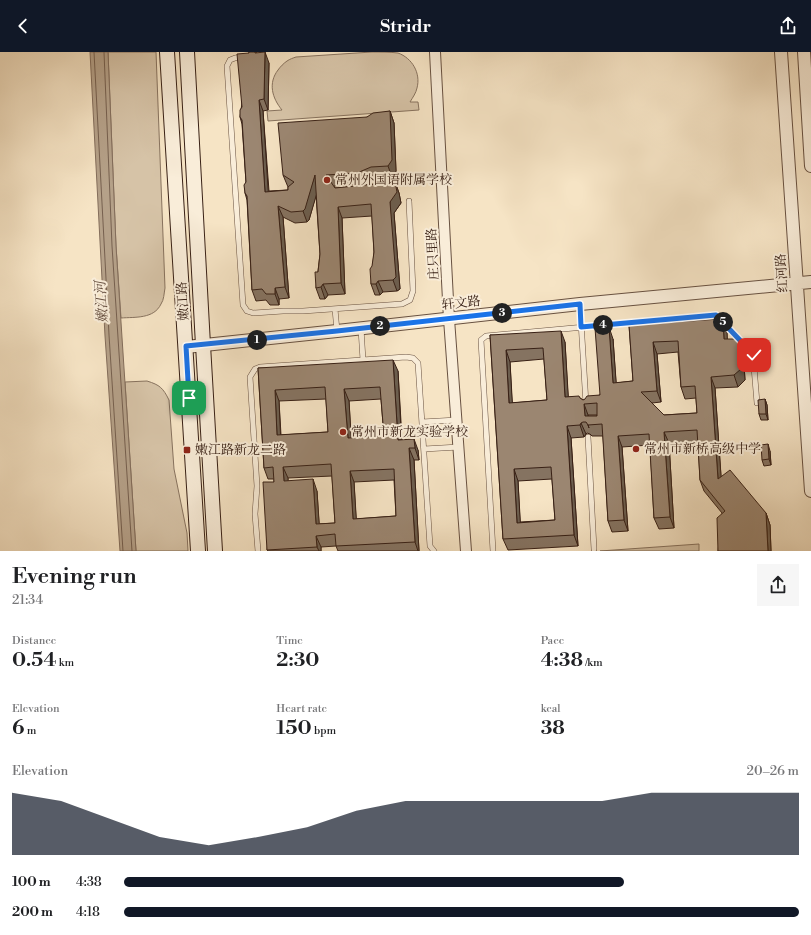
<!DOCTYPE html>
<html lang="en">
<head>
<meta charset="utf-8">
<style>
  body { margin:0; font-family:"Libre Bodoni","Noto Serif SC",serif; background:#f6f6f6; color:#202124; height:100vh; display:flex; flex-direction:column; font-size:15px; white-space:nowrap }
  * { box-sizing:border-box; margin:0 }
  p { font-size:13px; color:#757577 }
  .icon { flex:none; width:22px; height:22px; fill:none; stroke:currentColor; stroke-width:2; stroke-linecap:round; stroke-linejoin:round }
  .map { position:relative; height:499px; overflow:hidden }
  .side { display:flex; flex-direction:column; background:#fff; flex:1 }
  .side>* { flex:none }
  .pin { position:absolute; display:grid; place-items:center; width:34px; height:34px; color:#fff; margin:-17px; border-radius:8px; box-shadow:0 2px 6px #0006 }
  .km { position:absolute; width:20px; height:20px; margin:-10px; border-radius:50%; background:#222; color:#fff; font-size:11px; line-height:20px; text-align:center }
  .round { display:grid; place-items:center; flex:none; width:42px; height:42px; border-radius:0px; background:#f6f6f6 }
  .headline { display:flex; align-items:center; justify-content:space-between; height:68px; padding:0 12px }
  h1 { font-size:22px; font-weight:600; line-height:30px }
  .metrics { display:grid; grid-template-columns:repeat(3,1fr); gap:6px; height:68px; padding:4px 12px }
  .metrics div { display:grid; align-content:center }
  .metrics b { font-size:20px; font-weight:600 }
  .metrics small { font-size:11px; font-weight:400 }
  .metrics p { font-size:11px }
  .chart { height:112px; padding:8px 12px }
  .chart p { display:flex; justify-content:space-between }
  .chart svg { width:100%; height:72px; margin-top:4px; fill:#111827; opacity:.7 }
  ul { padding:0 12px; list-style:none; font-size:13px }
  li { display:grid; grid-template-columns:64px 48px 1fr; align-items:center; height:30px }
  li i { height:10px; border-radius:5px; background:#111827 }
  header { display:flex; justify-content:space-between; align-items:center; height:52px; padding:0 12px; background:#111827; color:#fff; font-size:18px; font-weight:600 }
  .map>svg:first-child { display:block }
</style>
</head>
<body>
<header><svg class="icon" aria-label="back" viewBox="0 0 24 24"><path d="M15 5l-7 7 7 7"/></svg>Stridr<svg class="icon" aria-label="share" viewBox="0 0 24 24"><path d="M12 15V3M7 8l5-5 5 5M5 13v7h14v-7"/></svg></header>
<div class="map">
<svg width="811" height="499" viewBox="0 0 811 499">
  <rect width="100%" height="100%" fill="#f6e4c5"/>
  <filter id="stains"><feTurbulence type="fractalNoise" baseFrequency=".005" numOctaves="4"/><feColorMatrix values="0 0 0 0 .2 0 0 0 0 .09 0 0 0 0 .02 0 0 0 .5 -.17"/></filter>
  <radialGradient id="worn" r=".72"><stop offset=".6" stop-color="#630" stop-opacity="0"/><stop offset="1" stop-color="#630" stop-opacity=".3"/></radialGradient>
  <!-- green -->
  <path fill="#d6c3a7" stroke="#87725e" d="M 108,0 L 156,0 L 165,236 C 164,241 164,248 161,252 C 154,267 135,265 121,266 L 116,194 Z
    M 372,0 C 379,0 391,0 398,1 C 412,6 421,21 417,36 C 416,41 413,45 410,50 L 418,50 L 419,58 L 268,69 L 267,59 L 282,58 C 272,46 268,31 278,18 C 280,15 284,11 287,9 C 290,7 293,6 296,5 Z
    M 147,329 C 160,333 163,336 169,348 L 174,417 L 187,481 L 188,499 L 136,499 L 125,330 Z
    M 699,492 L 699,499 L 600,499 Z"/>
  <!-- water -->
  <path fill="#b5a189" stroke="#836d5b" d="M 90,0 L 108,0 L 116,194 L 136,499 L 120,499 L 105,284 Z"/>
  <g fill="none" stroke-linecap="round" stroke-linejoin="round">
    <!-- shore -->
    <path stroke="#76604f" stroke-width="1" d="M 94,0 L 109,283 L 123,499
      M 104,0 L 112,194 L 132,499"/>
    <defs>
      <path id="service" d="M 242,5 L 235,6 L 230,8 L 227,14 L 243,253 L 247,259 L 253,261 L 283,259 L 303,259 L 402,252 L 410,248 L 413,239 L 409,149
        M 580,253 L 586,352
        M 335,257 L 337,279
        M 361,277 L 363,308
        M 422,370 L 457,368
        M 588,385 L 594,497
        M 424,397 L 459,395
        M 258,499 L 255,462 L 257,434 L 250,325 L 255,317 L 260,315 L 406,305 L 413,306 L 418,311 L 430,494 L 434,499
        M 493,499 L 481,288 L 486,284 L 716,263 L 753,303 L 757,351"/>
      <path id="minor" d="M 435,0 L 449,267 L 466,499"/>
      <path id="tertiary" d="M 781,0 L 811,439
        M 804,0 L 811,114
        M 186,295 L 337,279 L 580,252 L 811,230"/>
      <path id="secondary" d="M 167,0 L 198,499
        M 187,0 L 203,293 L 215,499"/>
    </defs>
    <!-- service casing -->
    <use href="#service" stroke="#685141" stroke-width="6"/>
    <!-- minor casing -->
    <use href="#minor" stroke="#685141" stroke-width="12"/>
    <!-- tertiary casing -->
    <use href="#tertiary" stroke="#685141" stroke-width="14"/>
    <!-- secondary casing -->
    <use href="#secondary" stroke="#382015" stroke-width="16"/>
    <!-- service -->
    <use href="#service" stroke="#f9edd9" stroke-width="5"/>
    <!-- minor -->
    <use href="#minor" stroke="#f9edd9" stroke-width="10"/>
    <!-- tertiary -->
    <use href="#tertiary" stroke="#f9edd9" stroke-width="12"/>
    <!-- secondary -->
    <use href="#secondary" stroke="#f9edd9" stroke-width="14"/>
  </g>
  <!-- wall -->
  <path fill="#857361" stroke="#382015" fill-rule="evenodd" d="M 249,0 L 256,0 L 269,11 L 268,58 L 263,59 L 269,139 L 288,138 L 288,135 L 283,123 L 367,65 L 390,59 L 394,71 L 396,119 L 395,123 L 392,125 L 375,126 L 361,132 L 334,134 L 335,136 L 395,130 L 399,141 L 401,151 L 394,161 L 400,237 L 397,239 L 383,240 L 380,243 L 375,243 L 371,232 L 374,200 L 372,164 L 342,166 L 345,242 L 328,243 L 325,247 L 320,247 L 316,236 L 320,202 L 316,143 L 309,168 L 307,170 L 295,171 L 283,165 L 289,246 L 279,247 L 279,253 L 270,253 L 266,248 L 256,249 L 252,238 L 247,148 L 245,141 L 246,130 L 242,72 L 240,65 Z
    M 629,273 L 727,281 L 727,287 L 743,298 L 745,328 L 738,335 L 715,336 L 721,425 L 766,461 L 770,473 L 771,499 L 718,499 L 722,461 L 704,439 L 700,428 L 698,390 L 669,391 L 674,476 L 659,477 L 654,466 L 650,393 L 622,395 L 628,479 L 612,480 L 608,469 L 603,384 L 592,384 L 590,382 L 587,381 L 586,382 L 584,385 L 571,386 L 578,494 L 508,498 L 503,487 L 490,283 L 565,290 L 568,345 L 580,346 L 583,348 L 600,343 L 613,287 L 616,331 L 633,329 ZM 678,300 L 681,335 L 685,347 L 696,346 L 697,361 L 664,363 L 652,351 L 661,350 L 657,302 ZM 544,307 L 547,348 L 512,351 L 510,310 ZM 588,363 L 597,363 L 597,364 L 588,364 ZM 552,427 L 555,468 L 520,470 L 518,429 Z
    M 258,316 L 398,319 L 402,387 L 418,398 L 419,408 L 414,408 L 419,499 L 338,499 L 336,494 L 321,495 L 321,499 L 268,499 L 267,498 L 274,430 L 274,427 L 268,427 L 264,416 ZM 326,347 L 328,380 L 281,383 L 279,349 ZM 381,347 L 384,384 L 351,386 L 349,349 ZM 332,424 L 335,471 L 319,472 L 317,439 L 288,429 L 288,426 ZM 394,428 L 396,464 L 356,467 L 354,430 Z
    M 765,347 L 767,353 L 768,368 L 761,368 L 759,362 Z
    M 770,399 L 771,413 L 764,414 L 762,408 Z"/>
  <!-- shaded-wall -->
  <path fill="#6c5e4f" stroke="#382015" d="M 265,0 L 269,11 L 268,58 L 264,47 Z
    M 259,48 L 263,59 L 269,151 L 265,140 Z
    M 390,59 L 394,71 L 396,119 L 395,123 L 392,125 L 388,114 Z
    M 315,123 L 319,134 L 309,168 L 307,170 L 303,159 Z
    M 395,130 L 399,141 L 401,151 L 394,161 L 400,237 L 397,239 L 393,228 L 390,150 Z
    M 278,154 L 283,165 L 289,246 L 285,235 Z
    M 338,155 L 342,166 L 345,242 L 341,231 Z
    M 378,229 L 383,240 L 380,243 L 376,232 Z
    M 323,232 L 328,243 L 325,247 L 321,235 Z
    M 275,236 L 279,247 L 279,253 L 275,242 Z
    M 723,269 L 727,281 L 728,299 L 724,287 Z
    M 609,275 L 613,287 L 617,342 L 613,331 Z
    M 561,279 L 565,290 L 569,356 L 565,345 Z
    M 739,287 L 743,298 L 745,328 L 738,335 L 734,323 Z
    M 653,290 L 657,302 L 661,350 L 657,339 Z
    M 506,298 L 510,310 L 513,362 L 509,351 Z
    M 393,308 L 398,319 L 402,399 L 398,388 Z
    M 711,325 L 715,336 L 722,438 L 718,427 Z
    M 344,337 L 349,349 L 352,398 L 348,386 Z
    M 275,338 L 279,349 L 281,394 L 277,383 Z
    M 765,347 L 767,353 L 768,368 L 766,362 Z
    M 584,352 L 588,363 L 589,373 L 588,373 L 589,376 L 585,364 Z
    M 581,371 L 586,382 L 584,385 L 580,373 Z
    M 567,374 L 571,386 L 578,494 L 574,483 Z
    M 664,380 L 669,391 L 674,476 L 670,465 Z
    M 618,384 L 622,395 L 628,479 L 624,468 Z
    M 414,387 L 418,398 L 419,408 L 415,396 Z
    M 768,392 L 770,399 L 771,413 L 769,407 Z
    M 409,396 L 414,408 L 419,499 L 418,499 L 415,490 Z
    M 283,415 L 288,426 L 288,440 L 284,429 Z
    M 514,417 L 518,429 L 521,482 L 517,471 Z
    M 350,419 L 354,430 L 357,478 L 353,467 Z
    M 313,427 L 317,439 L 320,483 L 316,472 Z
    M 766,461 L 770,473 L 771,499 L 768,499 Z
    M 316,484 L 321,495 L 321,499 L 319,499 L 317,495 Z"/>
  <!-- building -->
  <path fill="#9b8671" stroke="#382015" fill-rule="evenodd" d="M 249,0 L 255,0 L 255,1 L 265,0 L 264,47 L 259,48 L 265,140 L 288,138 L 288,135 L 294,130 L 283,123 L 278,71 L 367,65 L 373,61 L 390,59 L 392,108 L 388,114 L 371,115 L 357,121 L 326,123 L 335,136 L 395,130 L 397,140 L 390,150 L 396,225 L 393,228 L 378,229 L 376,232 L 371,232 L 370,217 L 372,214 L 374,200 L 371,152 L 338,155 L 341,231 L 323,232 L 321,235 L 316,236 L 315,220 L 318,220 L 320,202 L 315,123 L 305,157 L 303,159 L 291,160 L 278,154 L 285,235 L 275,236 L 275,242 L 266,242 L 262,237 L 252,238 L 247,144 L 245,141 L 244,133 L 246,130 L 242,68 L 240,65 L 240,58 L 242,55 L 237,2 L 249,1 Z
    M 720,267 L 723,269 L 724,287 L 739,287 L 741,317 L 734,323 L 711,325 L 718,427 L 730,418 L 766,461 L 768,499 L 718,499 L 717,466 L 725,459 L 700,428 L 697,378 L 664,380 L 670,465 L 654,466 L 649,382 L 618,384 L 624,468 L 608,469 L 602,372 L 588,373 L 586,370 L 583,370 L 581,371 L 580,373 L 567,374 L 574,483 L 503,487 L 490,283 L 561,279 L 565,345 L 579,344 L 580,346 L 583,348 L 585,347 L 587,344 L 600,343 L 595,276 L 609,275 L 613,331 L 633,329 L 629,273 ZM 678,289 L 681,335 L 695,334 L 697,361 L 664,363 L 641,340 L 657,339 L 653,290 ZM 543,296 L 547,348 L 509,351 L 506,298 ZM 597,351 L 597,364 L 585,364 L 584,352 ZM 551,415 L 555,468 L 517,471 L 514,417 Z
    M 393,308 L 398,388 L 414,387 L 415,396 L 409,396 L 415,490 L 336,494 L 335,482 L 316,484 L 317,495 L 267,498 L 263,430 L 274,430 L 273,415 L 264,416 L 258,316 ZM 325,335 L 328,380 L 277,383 L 275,338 ZM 380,335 L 384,384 L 348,386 L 344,337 ZM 331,412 L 335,471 L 316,472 L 313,427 L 284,429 L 283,415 ZM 394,417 L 396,464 L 353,467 L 350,419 Z
    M 765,347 L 766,362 L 759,362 L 758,348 Z
    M 768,392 L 769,407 L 762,408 L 761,393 Z"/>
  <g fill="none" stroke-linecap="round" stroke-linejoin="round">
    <defs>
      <path id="route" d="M 189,346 L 186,294 L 337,279 L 580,252 L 581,275 L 716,263 L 754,303"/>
    </defs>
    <!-- route casing -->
    <use href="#route" stroke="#fff" stroke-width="8"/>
    <!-- route -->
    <use href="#route" stroke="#1a73e8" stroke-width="5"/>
  </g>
  <!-- markers -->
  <g fill="#8f2418" stroke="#f9edd9" stroke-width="1.5">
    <circle cx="327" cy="128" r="4"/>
    <circle cx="343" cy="380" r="4"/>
    <circle cx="636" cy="397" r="4"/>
    <rect x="183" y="394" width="8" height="8" rx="2"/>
  </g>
  <g text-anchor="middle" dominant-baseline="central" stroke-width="4" stroke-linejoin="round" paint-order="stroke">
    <!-- poi labels -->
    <g font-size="13" fill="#382015" stroke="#f9edd9" text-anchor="start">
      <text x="335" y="128">常州外国语附属学校</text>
      <text x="351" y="380">常州市新龙实验学校</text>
      <text x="644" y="397">常州市新桥高级中学</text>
      <text x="195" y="398">嫩江路新龙二路</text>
    </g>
    <!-- street labels -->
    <g font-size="13" fill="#382015" stroke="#f9edd9">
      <text transform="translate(433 202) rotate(-93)">庄只里路</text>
      <text transform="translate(782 221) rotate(-94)">红河路</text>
      <text transform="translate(183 249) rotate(-94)">嫩江路</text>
      <text transform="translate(461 251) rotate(-6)">轩文路</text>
    </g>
    <!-- water labels -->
    <g font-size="14" font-style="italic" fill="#644d3e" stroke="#f9edd9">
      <text transform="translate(102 250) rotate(-94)">嫩江河</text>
    </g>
  </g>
  <rect width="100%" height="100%" filter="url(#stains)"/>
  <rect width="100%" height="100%" fill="url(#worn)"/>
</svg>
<div class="pin" style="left:189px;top:346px;background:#1e9e55"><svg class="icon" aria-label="arrive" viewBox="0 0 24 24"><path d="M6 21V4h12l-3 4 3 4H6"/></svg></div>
<div class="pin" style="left:754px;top:303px;background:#d93025"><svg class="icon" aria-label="check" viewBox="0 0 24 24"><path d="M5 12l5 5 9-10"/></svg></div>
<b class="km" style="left:257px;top:288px">1</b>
<b class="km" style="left:380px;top:274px">2</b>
<b class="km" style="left:502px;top:261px">3</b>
<b class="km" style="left:603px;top:273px">4</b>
<b class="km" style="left:723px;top:270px">5</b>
</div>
<section class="side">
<div class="headline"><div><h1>Evening run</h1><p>21:34</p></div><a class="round"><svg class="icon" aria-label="share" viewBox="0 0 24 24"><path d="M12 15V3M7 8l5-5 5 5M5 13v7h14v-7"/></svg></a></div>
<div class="metrics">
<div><p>Distance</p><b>0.54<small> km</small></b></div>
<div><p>Time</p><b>2:30</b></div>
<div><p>Pace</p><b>4:38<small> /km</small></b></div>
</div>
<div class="metrics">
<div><p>Elevation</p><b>6<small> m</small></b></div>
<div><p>Heart rate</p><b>150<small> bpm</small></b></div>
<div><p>kcal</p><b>38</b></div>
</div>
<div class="chart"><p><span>Elevation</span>20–26 m</p>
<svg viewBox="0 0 160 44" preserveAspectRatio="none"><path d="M0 44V6L10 11L20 22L30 33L40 38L50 33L60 27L70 17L80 11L90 11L100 11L110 11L120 11L130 6L140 6L150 6L160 6V44z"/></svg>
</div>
<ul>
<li><b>100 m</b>4:38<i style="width:74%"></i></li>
<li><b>200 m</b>4:18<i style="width:100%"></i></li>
</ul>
</section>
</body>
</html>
